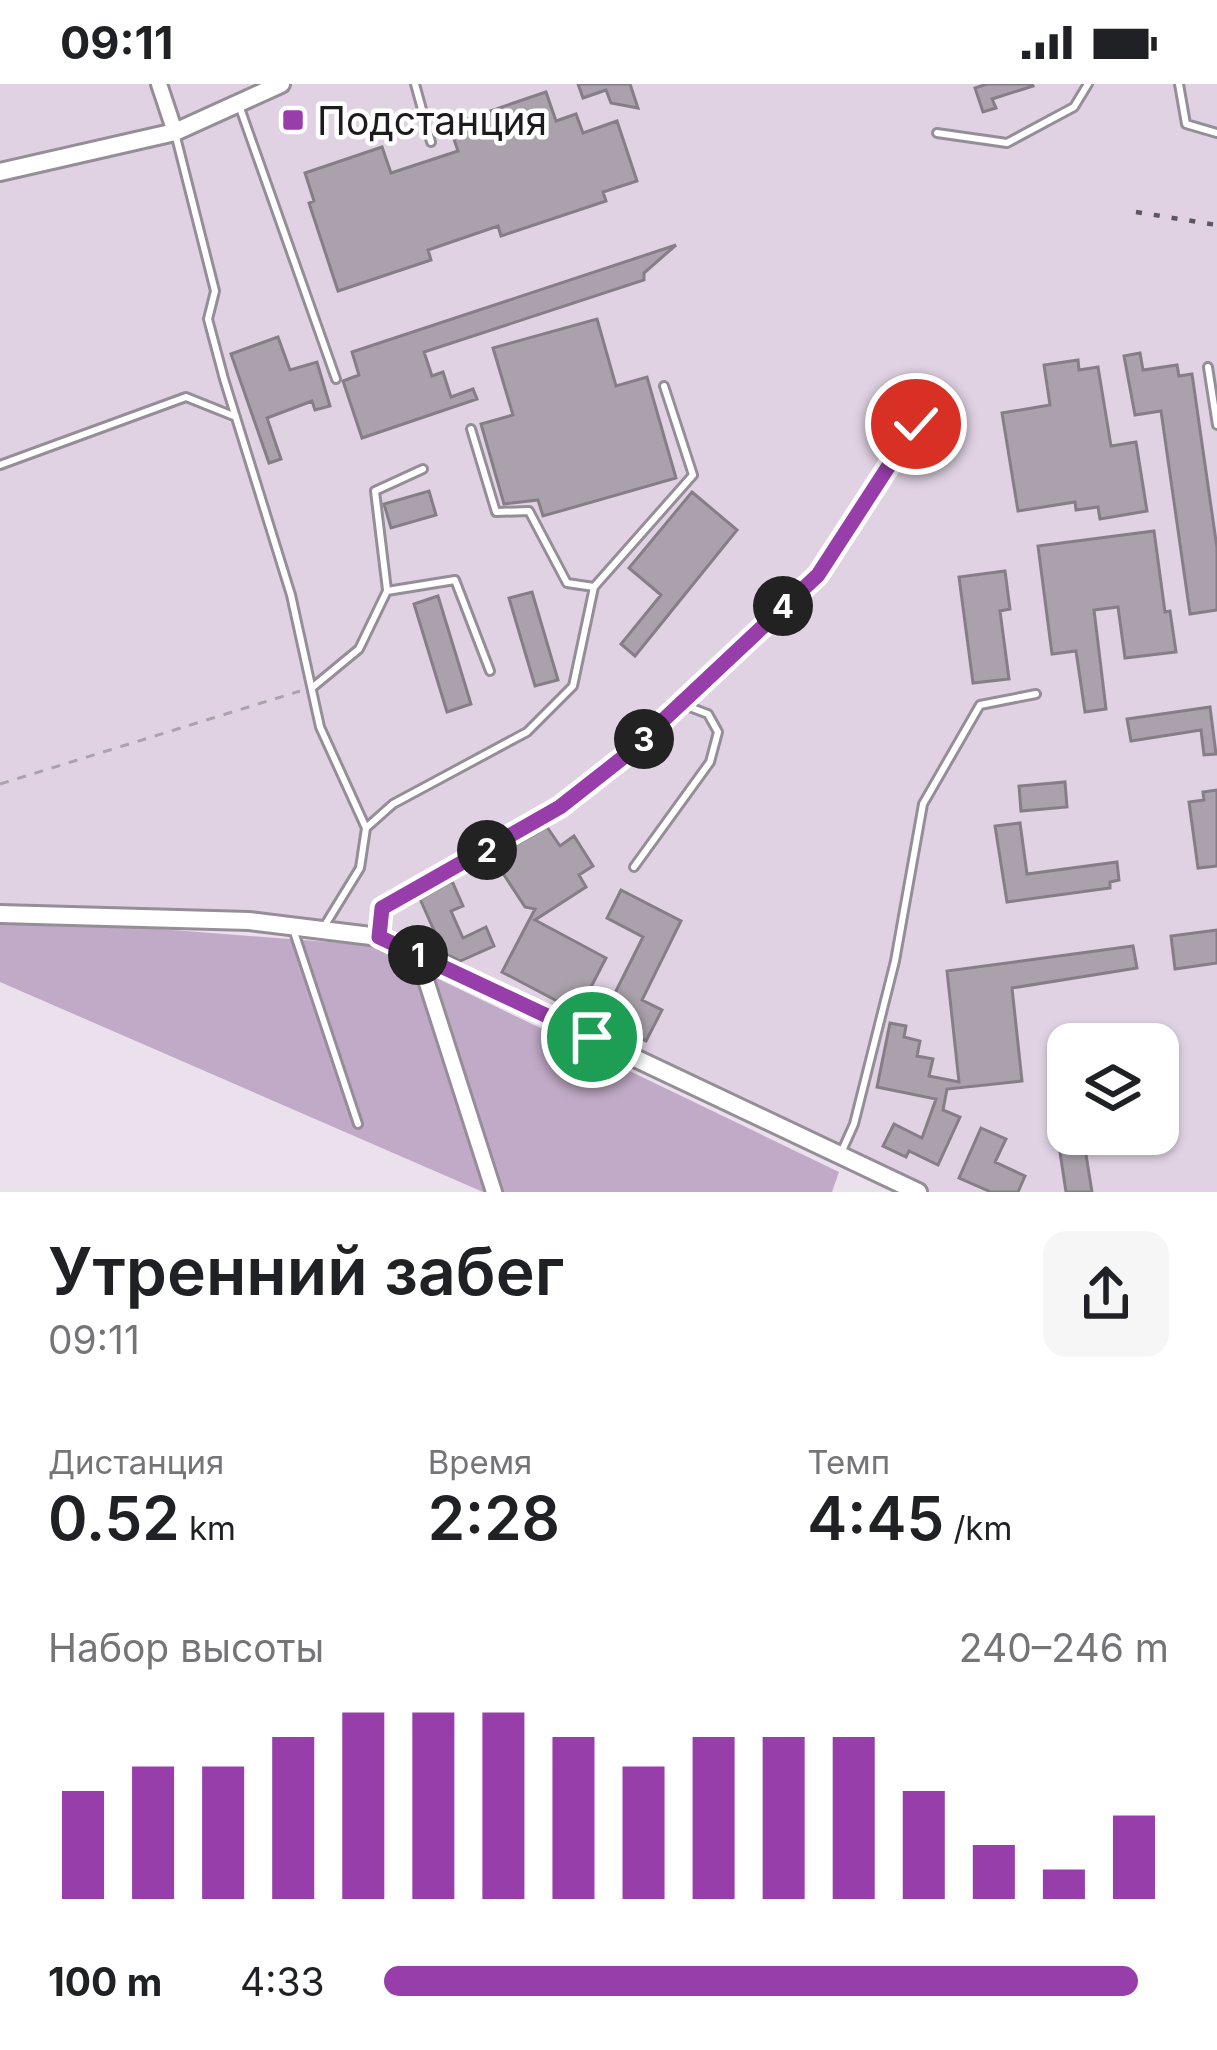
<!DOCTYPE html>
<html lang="ru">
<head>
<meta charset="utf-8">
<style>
  body { margin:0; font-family:Inter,sans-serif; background:#f6f6f6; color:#202124; height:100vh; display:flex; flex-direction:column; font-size:45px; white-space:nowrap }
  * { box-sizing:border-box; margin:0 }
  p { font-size:39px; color:#757577 }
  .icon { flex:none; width:66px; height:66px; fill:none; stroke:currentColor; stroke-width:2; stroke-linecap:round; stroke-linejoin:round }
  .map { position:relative; height:1108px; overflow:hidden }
  .side { display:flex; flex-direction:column; background:#fff; flex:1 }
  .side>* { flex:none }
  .fabs { position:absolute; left:1047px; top:939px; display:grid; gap:24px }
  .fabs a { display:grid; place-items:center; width:132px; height:132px; border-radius:24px; background:#fff; box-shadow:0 3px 9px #0004; font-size:60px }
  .pin { position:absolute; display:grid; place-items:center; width:102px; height:102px; color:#fff; margin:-51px; border:6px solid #fff; border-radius:50%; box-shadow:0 3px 12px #0007 }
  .km { position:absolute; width:60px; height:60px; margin:-30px; border-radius:50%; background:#222; color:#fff; font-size:33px; line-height:60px; text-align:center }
  .round { display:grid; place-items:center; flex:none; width:126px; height:126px; border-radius:24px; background:#f6f6f6 }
  .headline { display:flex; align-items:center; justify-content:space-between; height:204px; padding:0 48px }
  h1 { font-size:66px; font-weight:600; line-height:90px }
  .figures { display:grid; grid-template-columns:repeat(3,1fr); gap:18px; height:204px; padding:12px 48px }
  .figures div { display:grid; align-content:center }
  .figures b { font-size:60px; font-weight:600 }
  .figures small { font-size:33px; font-weight:400 }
  .figures p { font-size:33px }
  .chart { height:336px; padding:24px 48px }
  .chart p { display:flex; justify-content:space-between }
  .chart svg { width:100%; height:216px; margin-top:12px; stroke:#973eaa; stroke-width:6 }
  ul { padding:0 48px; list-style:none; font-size:39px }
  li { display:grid; grid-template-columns:192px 144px 1fr; align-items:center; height:90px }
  li i { height:30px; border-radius:15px; background:#973eaa }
  .status { display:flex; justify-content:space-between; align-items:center; height:84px; padding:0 60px; background:#fff; direction:ltr }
  .status svg { height:33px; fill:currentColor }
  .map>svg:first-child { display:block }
</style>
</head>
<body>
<div class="status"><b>09:11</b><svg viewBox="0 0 49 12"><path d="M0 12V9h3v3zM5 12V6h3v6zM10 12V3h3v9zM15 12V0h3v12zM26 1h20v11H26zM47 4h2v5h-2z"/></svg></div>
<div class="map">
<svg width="1217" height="1108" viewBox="0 0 1217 1108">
  <rect width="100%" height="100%" fill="#eae1ec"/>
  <!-- built -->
  <path fill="#e0d2e3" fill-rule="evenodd" d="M 0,0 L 1217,0 L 1217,1108 L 918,1108 L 379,853 L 317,843 L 0,831 ZM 1068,960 L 1158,960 L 1158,1050 L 1068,1050 Z"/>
  <!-- green -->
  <path fill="#c1aac7" d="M 0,839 L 160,845 L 368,861 L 839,1088 L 832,1108 L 483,1108 L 0,898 Z"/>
  <!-- building -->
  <path fill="#aaa1ac" stroke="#867e87" stroke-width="3" d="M 578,0 L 630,0 L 638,24 L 611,19 L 606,6 L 583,14 Z
    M 987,0 L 1032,0 L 1033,2 L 992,15 L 996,24 L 983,28 L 975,4 Z
    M 546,8 L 556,37 L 576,30 L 583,49 L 617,37 L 637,97 L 603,108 L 606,117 L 501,152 L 498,142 L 428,166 L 431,176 L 338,207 L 309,119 L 314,117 L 305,89 L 382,63 L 391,89 L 458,67 L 449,41 Z
    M 676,161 L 644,189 L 644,196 L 424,268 L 432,292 L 443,288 L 451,313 L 473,305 L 477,315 L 362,354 L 343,297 L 359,291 L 352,268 Z
    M 597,235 L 616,302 L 647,293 L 676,394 L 543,432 L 538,416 L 504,420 L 481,340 L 513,331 L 493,264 Z
    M 278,253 L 290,286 L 317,278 L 330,322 L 315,326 L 312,317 L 267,334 L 281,375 L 269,379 L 231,270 Z
    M 1140,269 L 1143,286 L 1177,281 L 1179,292 L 1192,290 L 1217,464 L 1217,526 L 1190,530 L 1161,327 L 1135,331 L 1124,272 Z
    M 1078,276 L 1079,286 L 1098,283 L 1111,362 L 1136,358 L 1147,427 L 1100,435 L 1098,423 L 1076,426 L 1075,418 L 1018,427 L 1002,329 L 1050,321 L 1044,281 Z
    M 429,407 L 436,431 L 391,444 L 384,420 Z
    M 692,408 L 737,446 L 635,572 L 621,560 L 661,511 L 629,484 Z
    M 1154,447 L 1165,528 L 1170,527 L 1176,568 L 1125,574 L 1118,523 L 1094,526 L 1106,625 L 1085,628 L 1076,567 L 1052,570 L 1038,462 Z
    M 1005,487 L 1010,525 L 1000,527 L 1009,595 L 973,599 L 959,493 Z
    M 532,508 L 558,596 L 535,602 L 509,514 Z
    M 438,512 L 471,620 L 447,628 L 414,520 Z
    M 1210,623 L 1216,670 L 1204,671 L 1201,646 L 1131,657 L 1127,635 Z
    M 1065,698 L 1067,723 L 1021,727 L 1019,702 Z
    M 1217,706 L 1217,782 L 1198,784 L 1189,718 L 1204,716 L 1203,708 Z
    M 1020,739 L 1027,790 L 1117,778 L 1119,796 L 1110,798 L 1110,804 L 1007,818 L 995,742 Z
    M 547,743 L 560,762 L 574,752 L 593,782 L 579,791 L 586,803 L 535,836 L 606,874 L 578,928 L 502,888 L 535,825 L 525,823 L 493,774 Z
    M 452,797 L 463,822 L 451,827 L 463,854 L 486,843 L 494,862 L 460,877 L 444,869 L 420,815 Z
    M 621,806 L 681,837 L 642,916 L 662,926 L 646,957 L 602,935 L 643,853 L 607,834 Z
    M 1217,846 L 1217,879 L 1175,885 L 1171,852 Z
    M 1133,862 L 1137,884 L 1012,904 L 1022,997 L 947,1005 L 943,1026 L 960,1033 L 938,1081 L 909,1067 L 906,1073 L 883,1062 L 894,1040 L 922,1054 L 936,1015 L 877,1003 L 890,939 L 906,942 L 904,953 L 920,957 L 917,972 L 933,975 L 929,992 L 959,998 L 947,887 Z
    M 981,1044 L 1006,1055 L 995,1078 L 1025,1092 L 1018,1108 L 991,1108 L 959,1094 Z
    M 1083,1052 L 1092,1108 L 1066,1108 L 1058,1055 Z"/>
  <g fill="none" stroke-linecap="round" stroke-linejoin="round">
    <defs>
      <path id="service" d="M 415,0 L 431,58
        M 1179,0 L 1186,40 L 1217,49
        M 240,24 L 336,295
        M 937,49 L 1007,59 L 1074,23 L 1088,0
        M 176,53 L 215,207 L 208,235 L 224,295 L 291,511 L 320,643 L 366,744
        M 1208,283 L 1217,341
        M 471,345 L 496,428 L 529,427 L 567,499 L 594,503
        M 0,381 L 186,313 L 236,333
        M 387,506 L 375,407 L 423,385
        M 313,603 L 359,565 L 387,507 L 455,496 L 490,587
        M 634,783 L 710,678 L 718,648 L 708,630 L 684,621
        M 325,841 L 360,784 L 366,744 L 393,720 L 527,648 L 573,602 L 594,503 L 693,391 L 664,302
        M 293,845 L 358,1040
        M 841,1069 L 854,1040 L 895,877 L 923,720 L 980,621 L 1036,610"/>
      <path id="minor" d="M 159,0 L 175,48
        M 379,853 L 382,824 L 560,723 L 624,672 L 818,491 L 916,340
        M 418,871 L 494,1108"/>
      <path id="tertiary" d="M 0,88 L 175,48 L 281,0
        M 0,830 L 249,837 L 379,853 L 918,1108"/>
    </defs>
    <!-- service casing -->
    <use href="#service" stroke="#958d97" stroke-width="12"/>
    <!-- minor casing -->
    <use href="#minor" stroke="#958d97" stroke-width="20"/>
    <!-- tertiary casing -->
    <use href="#tertiary" stroke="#958d97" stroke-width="22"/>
    <!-- path -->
    <path stroke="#aaa3ac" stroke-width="3" stroke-dasharray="9 9" stroke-linecap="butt" d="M 0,700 L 300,607"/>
    <!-- service -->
    <use href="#service" stroke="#fff" stroke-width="6"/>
    <!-- minor -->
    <use href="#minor" stroke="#fff" stroke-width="14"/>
    <!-- tertiary -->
    <use href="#tertiary" stroke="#fff" stroke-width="16"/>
    <!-- rail -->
    <path stroke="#5c575e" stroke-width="4.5" stroke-dasharray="6 12" stroke-linecap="butt" d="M 1136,128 L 1217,141"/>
  </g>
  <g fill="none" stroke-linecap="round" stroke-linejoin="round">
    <defs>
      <path id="route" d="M 592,953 L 379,853 L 382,824 L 560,723 L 625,672 L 818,491 L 916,340"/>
    </defs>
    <!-- route casing -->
    <use href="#route" stroke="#fff" stroke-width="24"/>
    <!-- route -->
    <use href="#route" stroke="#973eaa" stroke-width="15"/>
  </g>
  <!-- markers -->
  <rect fill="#973eaa" stroke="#fff" stroke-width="4.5" x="281" y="24" width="24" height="24" rx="6"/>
  <g text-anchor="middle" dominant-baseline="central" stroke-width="9" stroke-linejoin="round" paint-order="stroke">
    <!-- poi labels -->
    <g font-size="39" fill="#1e1b1f" stroke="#fff" text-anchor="start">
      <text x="317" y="36">Подстанция</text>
    </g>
  </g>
</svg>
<div class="fabs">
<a><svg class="icon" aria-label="layers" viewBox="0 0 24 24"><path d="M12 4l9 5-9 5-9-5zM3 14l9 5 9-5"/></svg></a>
</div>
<div class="pin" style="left:592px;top:953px;background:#1e9e55"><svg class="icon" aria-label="arrive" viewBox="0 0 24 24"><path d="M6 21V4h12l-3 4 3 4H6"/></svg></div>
<div class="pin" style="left:916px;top:340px;background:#d93025"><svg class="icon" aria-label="check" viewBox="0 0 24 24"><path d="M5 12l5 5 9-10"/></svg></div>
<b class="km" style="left:418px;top:871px">1</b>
<b class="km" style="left:487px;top:766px">2</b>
<b class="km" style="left:644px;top:655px">3</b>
<b class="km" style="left:783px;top:522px">4</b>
</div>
<section class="side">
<div class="headline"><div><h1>Утренний забег</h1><p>09:11</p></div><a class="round"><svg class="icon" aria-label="share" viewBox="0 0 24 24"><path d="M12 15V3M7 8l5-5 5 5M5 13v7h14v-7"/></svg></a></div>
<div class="figures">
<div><p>Дистанция</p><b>0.52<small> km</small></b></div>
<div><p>Время</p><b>2:28</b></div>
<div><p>Темп</p><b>4:45<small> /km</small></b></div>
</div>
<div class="chart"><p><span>Набор высоты</span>240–246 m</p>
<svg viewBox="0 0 160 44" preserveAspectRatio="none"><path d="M5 44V22M15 44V17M25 44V17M35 44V11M45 44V6M55 44V6M65 44V6M75 44V11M85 44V17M95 44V11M105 44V11M115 44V11M125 44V22M135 44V33M145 44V38M155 44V27"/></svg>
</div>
<ul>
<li><b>100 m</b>4:33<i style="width:96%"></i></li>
</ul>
</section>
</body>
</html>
